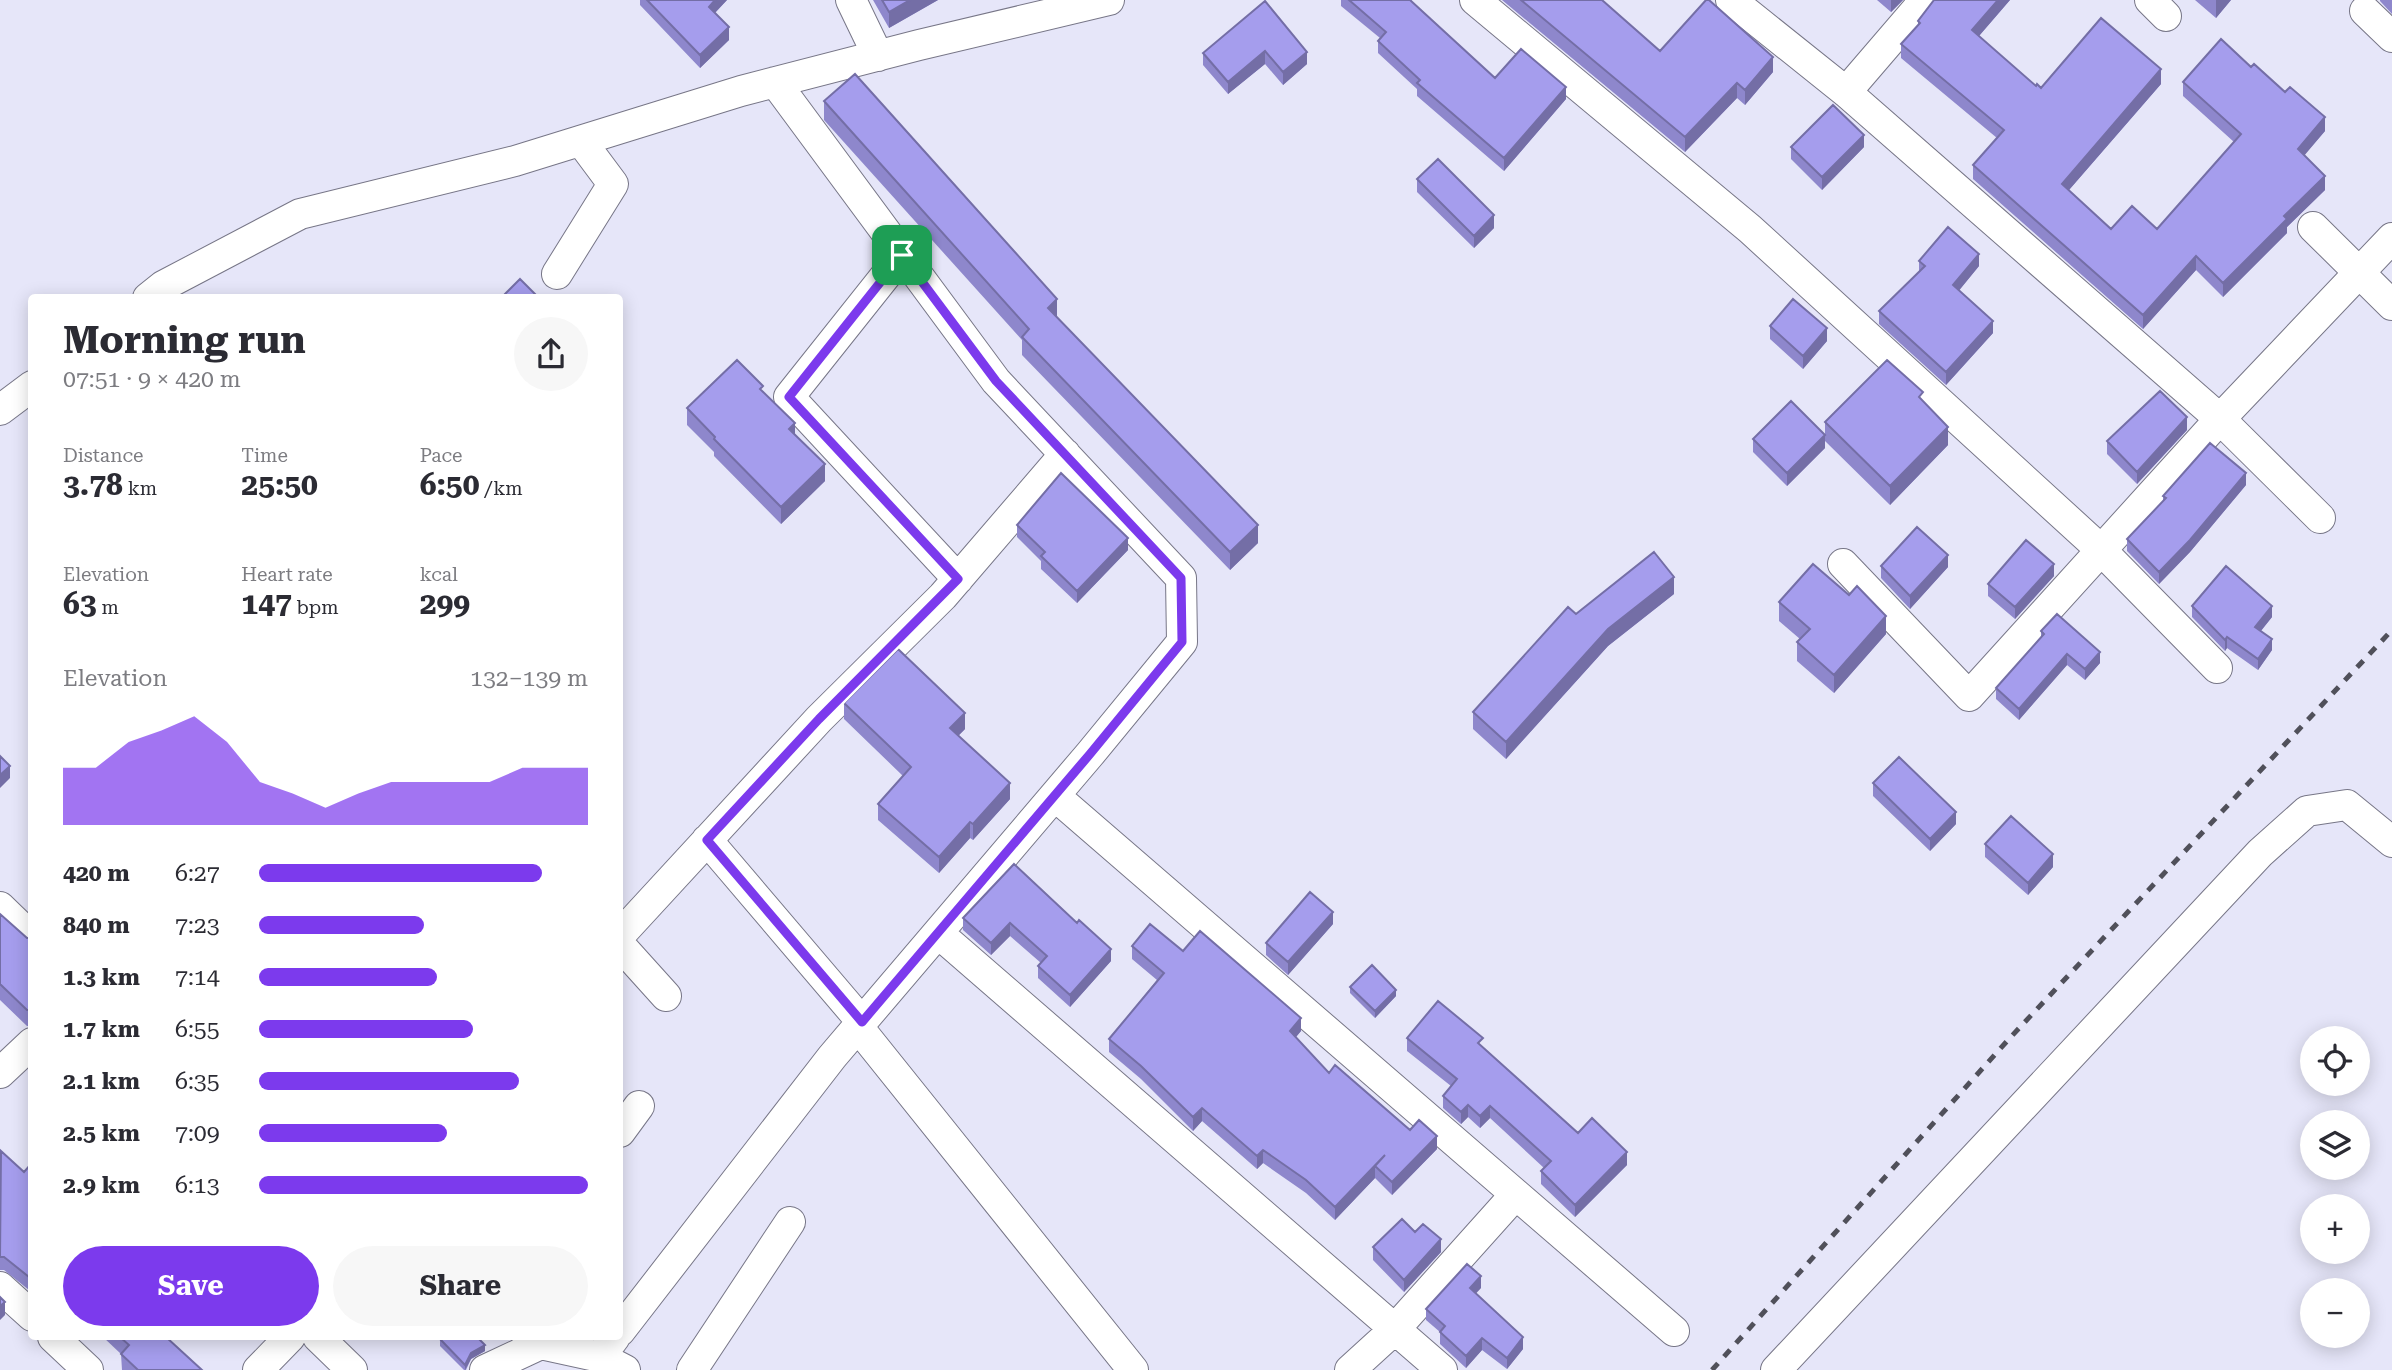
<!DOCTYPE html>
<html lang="en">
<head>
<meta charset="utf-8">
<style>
  body { margin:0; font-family:"Roboto Serif",serif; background:#f7f7f7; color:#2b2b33; height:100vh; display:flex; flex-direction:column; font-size:26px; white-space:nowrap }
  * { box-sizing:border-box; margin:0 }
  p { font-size:23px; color:#7c7c81 }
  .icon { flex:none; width:38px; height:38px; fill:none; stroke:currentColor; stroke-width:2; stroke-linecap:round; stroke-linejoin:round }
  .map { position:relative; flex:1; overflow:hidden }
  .sheet { position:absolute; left:28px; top:294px; width:595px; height:1046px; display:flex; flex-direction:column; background:#fff; border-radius:7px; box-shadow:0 4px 18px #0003 }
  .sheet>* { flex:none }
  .controls { position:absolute; left:2300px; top:1026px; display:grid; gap:14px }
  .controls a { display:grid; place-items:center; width:70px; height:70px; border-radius:50%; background:#fff; box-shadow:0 4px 18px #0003; font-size:35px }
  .pin { position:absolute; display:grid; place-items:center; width:60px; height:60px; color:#fff; margin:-30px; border-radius:14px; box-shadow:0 4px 10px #0006 }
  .round { display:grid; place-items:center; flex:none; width:74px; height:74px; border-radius:37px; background:#f7f7f7 }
  .headline { display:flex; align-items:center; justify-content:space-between; height:119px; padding:0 35px }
  h1 { font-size:38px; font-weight:700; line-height:52px }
  .stats { display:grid; grid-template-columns:repeat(3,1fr); gap:10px; height:119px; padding:7px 35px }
  .stats div { display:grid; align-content:center }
  .stats b { font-size:30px; font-weight:700 }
  .stats small { font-size:19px; font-weight:400 }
  .stats p { font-size:19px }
  .chart { height:196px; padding:14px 35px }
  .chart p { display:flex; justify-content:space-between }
  .chart svg { width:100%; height:126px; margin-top:7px; fill:#7c3aed; opacity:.7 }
  .cta { display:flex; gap:14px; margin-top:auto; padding:14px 35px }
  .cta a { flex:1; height:80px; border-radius:42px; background:#7c3aed; color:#fff; font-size:28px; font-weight:700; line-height:80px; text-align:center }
  .cta a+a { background:#f7f7f7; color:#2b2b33 }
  ul { padding:0 35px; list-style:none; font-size:23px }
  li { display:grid; grid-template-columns:112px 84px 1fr; align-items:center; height:52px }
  li i { height:18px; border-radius:9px; background:#7c3aed }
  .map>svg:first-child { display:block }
</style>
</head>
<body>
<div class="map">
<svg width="2392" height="1370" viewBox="0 0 2392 1370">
  <rect width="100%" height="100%" fill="#e6e6f9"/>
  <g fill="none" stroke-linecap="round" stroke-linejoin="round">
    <defs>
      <path id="minor" d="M 851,0 L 878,56
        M 1475,0 L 1750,229 L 2100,549 L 2217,668
        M 1731,0 L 1846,92 L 2220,419 L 2320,518
        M 2150,0 L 2166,16
        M 2365,11 L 2392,37
        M 1846,92 L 1925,0
        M 2313,227 L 2392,305
        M 902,255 L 789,397 L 958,579
        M 557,274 L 613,184 L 581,141
        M 148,298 L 163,286 L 300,214 L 515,161 L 741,91 L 919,45 L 1109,0
        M 0,410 L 32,386
        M 1843,564 L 1969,696 L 2220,419 L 2392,238
        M 1055,796 L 1674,1331
        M 707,840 L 862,1022
        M 0,907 L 32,938
        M 938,933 L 1442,1370
        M 620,935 L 819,719 L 943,596 L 1065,454
        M 620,945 L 666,996
        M 858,1027 L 1133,1370
        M 0,1073 L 32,1043
        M 620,1132 L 639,1106
        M 0,1287 L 32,1316
        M 620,1331 L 832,1057 L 1090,754 L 1182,642 L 1181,578 L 996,381 L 775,82
        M 53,1337 L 88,1370
        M 318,1337 L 352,1370
        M 527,1337 L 541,1344 L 600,1357 L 615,1337
        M 600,1357 L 625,1370
        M 258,1370 L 290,1337
        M 485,1370 L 541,1344
        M 692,1370 L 790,1222
        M 1350,1370 L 1395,1329 L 1515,1195
        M 1776,1370 L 2260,853 L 2307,811 L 2347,805 L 2392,842"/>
    </defs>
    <!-- minor casing -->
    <use href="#minor" stroke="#777687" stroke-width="32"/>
    <!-- minor -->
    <use href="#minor" stroke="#fff" stroke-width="30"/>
    <!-- rail -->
    <path stroke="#50505a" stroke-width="5" stroke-dasharray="9 9" stroke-linecap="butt" d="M 1712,1370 L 2008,1040 L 2392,630"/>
  </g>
  <!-- wall -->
  <path fill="#8e87cc" d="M 640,0 L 727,0 L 715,13 L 729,40 L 700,68 L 640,5 Z
    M 873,0 L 938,0 L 889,28 Z
    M 1341,0 L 1412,0 L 1411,1 L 1495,78 L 1566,99 L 1504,171 L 1417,96 L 1417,89 L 1378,53 L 1378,41 L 1380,38 L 1341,6 Z
    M 1502,0 L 1602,0 L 1660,51 L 1773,72 L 1745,105 L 1737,98 L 1685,152 Z
    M 1877,0 L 1903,0 L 1891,12 Z
    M 1934,0 L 2010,0 L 1979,36 L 2036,86 L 2041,88 L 2161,84 L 2069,190 L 2111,229 L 2157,229 L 2234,142 L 2183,96 L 2183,82 L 2251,67 L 2325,131 L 2304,155 L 2325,190 L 2287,227 L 2287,233 L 2223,297 L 2196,270 L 2143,329 L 1973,179 L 1973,165 L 1997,138 L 1901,58 L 1901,44 L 1918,25 L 1918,21 Z
    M 2195,0 L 2231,0 L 2216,18 Z
    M 2380,0 L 2392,0 L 2392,14 L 2380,1 Z
    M 1265,1 L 1307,64 L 1283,85 L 1265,64 L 1228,94 L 1203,65 L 1203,53 Z
    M 824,101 L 1057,317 L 1258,543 L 1230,570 L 1022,355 L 1022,340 L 824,120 Z
    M 1791,147 L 1864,147 L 1822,190 L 1791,159 Z
    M 1417,179 L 1494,228 L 1474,248 L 1417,192 Z
    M 1919,261 L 1979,266 L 1959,290 L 1993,333 L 1946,385 L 1879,324 L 1879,311 L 1919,272 Z
    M 1770,326 L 1827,341 L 1803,369 L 1770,339 Z
    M 763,391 L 795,434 L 825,481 L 781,524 L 714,456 L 714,452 L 687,425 L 687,408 Z
    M 1923,402 L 1948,445 L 1890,505 L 1825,441 L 1825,422 Z
    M 2187,430 L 2137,484 L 2107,454 L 2107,441 Z
    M 1753,439 L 1825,448 L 1787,486 L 1753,452 Z
    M 2246,485 L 2190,552 L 2159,584 L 2127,551 L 2127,539 L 2163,502 L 2163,496 Z
    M 1017,525 L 1128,550 L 1077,603 L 1041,569 L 1041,561 L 1017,537 Z
    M 1881,566 L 1948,567 L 1910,609 L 1881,578 Z
    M 2054,576 L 2015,619 L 1988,596 L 1988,584 Z
    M 1674,594 L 1608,646 L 1506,759 L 1473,729 L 1473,712 L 1576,614 Z
    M 1779,602 L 1886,634 L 1834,693 L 1797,661 L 1797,642 L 1800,639 L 1779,621 Z
    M 2192,606 L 2272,617 L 2261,631 L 2272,650 L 2258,670 L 2227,648 L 2225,651 L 2192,617 Z
    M 2041,631 L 2100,663 L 2085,680 L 2067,665 L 2019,720 L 1996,699 L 1996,688 L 2041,637 Z
    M 844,703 L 965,729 L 958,736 L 1010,799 L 973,840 L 970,838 L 939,873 L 878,820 L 878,804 L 903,776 L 844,719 Z
    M 1873,783 L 1956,824 L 1930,851 L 1873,796 Z
    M 1985,844 L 2053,867 L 2028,895 L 1985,857 Z
    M 1014,864 L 1111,961 L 1070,1007 L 1038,978 L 1038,966 L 1041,963 L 1010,936 L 991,955 L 963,930 L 963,918 Z
    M 0,914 L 27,938 L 32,938 L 32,1026 L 27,1026 L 0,1000 Z
    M 1333,924 L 1288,975 L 1266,955 L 1266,943 Z
    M 1132,946 L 1183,951 L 1301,1031 L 1296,1037 L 1329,1073 L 1437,1149 L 1392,1195 L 1375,1178 L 1335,1220 L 1306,1193 L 1263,1163 L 1257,1169 L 1202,1121 L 1193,1131 L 1141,1079 L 1109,1052 L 1109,1039 L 1157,980 L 1132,959 Z
    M 1350,987 L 1396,996 L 1375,1018 L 1350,993 Z
    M 1407,1038 L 1483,1047 L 1578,1133 L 1627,1165 L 1575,1217 L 1541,1184 L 1541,1171 L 1544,1168 L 1490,1118 L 1480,1128 L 1468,1117 L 1461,1124 L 1443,1108 L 1443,1096 L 1451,1086 L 1407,1051 Z
    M 0,1152 L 24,1172 L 32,1163 L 32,1288 L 29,1290 L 4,1270 L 0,1270 Z
    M 1415,1232 L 1441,1252 L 1404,1292 L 1373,1260 L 1373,1247 Z
    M 1481,1288 L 1475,1293 L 1523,1349 L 1507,1369 L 1482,1350 L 1466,1368 L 1440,1344 L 1440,1332 L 1426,1320 L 1426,1309 Z
    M 103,1337 L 166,1337 L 202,1370 L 122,1370 L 121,1354 Z
    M 440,1339 L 485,1351 L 471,1359 L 466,1370 L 464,1370 L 440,1346 Z"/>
  <!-- shaded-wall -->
  <path fill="#746ea6" d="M 715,0 L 727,0 L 709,19 L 709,7 Z
    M 910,0 L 938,0 L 889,28 L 889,12 Z
    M 1891,0 L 1903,0 L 1891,12 Z
    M 1998,0 L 2010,0 L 1972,44 L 1972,30 Z
    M 2216,0 L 2231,0 L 2216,18 Z
    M 729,27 L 729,40 L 700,68 L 700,55 Z
    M 1265,51 L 1265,64 L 1228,94 L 1228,82 Z
    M 1307,52 L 1307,64 L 1283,85 L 1283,72 Z
    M 1773,57 L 1773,72 L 1745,105 L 1745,90 Z
    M 2161,69 L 2161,84 L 2062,198 L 2062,184 Z
    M 1737,83 L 1737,98 L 1685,152 L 1685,137 Z
    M 1566,87 L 1566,99 L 1504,171 L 1504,158 Z
    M 2325,117 L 2325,131 L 2298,163 L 2298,149 Z
    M 1864,135 L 1864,147 L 1822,190 L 1822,177 Z
    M 2325,176 L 2325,190 L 2287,227 L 2287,233 L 2223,297 L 2223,283 L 2284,216 Z
    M 1494,215 L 1494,228 L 1474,248 L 1474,236 Z
    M 1979,254 L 1979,266 L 1953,298 L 1953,285 Z
    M 2196,256 L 2196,270 L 2143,329 L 2143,315 Z
    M 1057,299 L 1057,317 L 1048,308 Z
    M 1993,321 L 1993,333 L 1946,385 L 1946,372 Z
    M 1827,328 L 1827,341 L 1803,369 L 1803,356 Z
    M 2187,417 L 2187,430 L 2137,484 L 2137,472 Z
    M 795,423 L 795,440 L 789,429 Z
    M 1948,427 L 1948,445 L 1890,505 L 1890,486 Z
    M 1825,435 L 1825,448 L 1787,486 L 1787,473 Z
    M 825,464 L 825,481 L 781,524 L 781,507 Z
    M 2246,473 L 2246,485 L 2190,552 L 2159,584 L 2159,572 Z
    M 1258,525 L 1258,543 L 1230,570 L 1230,552 Z
    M 1128,538 L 1128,550 L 1077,603 L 1077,591 Z
    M 1948,555 L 1948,567 L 1910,609 L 1910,596 Z
    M 2054,564 L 2054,576 L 2015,619 L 2015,607 Z
    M 1674,577 L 1674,594 L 1608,646 L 1506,759 L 1506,742 L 1608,629 Z
    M 2272,606 L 2272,617 L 2255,638 L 2255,627 Z
    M 1886,616 L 1886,634 L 1834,693 L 1834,675 Z
    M 2227,637 L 2227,648 L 2225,651 L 2225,640 Z
    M 2272,639 L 2272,650 L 2258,670 L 2258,659 Z
    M 2100,652 L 2100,663 L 2085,680 L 2085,669 Z
    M 2067,654 L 2067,665 L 2019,720 L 2019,709 Z
    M 965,713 L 965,729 L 950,744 L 950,728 Z
    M 10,766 L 10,778 L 0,788 L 0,775 Z
    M 1010,783 L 1010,799 L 973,840 L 973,824 Z
    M 1956,812 L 1956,824 L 1930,851 L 1930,839 Z
    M 970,822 L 970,838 L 939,873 L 939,857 Z
    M 2053,854 L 2053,867 L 2028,895 L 2028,883 Z
    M 1333,912 L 1333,924 L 1288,975 L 1288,962 Z
    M 1010,923 L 1010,936 L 991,955 L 991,943 Z
    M 1111,949 L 1111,961 L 1070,1007 L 1070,995 Z
    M 1396,990 L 1396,996 L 1375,1018 L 1375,1011 Z
    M 1301,1018 L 1301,1031 L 1290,1044 L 1290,1031 Z
    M 1468,1105 L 1468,1117 L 1461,1124 L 1461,1112 Z
    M 1490,1106 L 1490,1118 L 1480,1128 L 1480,1116 Z
    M 1202,1108 L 1202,1121 L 1193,1131 L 1193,1117 Z
    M 1437,1136 L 1437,1149 L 1392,1195 L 1392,1182 Z
    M 1263,1150 L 1263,1163 L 1257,1169 L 1257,1156 Z
    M 1627,1152 L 1627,1165 L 1575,1217 L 1575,1205 Z
    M 1385,1155 L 1375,1166 L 1375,1178 L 1335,1220 L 1335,1207 Z
    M 1441,1239 L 1441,1252 L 1404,1292 L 1404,1280 Z
    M 32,1275 L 32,1288 L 29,1290 L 29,1277 Z
    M 1481,1276 L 1481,1288 L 1470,1300 L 1470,1288 Z
    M 5,1302 L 5,1315 L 0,1320 L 0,1306 Z
    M 1523,1337 L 1523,1349 L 1507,1369 L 1507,1358 Z
    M 1482,1338 L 1482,1350 L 1466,1368 L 1466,1356 Z
    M 485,1345 L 485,1351 L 471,1359 L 465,1370 L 465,1365 L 471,1353 Z"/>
  <!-- building -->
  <path fill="#a59ded" stroke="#746ea6" stroke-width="2" d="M 647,0 L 715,0 L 709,7 L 729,27 L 700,55 Z
    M 882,0 L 910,0 L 889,12 Z
    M 1349,0 L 1410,0 L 1495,78 L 1521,49 L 1566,87 L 1504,158 L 1417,83 L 1420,80 L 1378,41 L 1386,32 Z
    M 1521,0 L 1602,0 L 1660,51 L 1706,0 L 1709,0 L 1773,57 L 1745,90 L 1737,83 L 1685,137 Z
    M 1934,0 L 1998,0 L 1972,30 L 2036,86 L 2037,84 L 2041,88 L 2101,18 L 2161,69 L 2062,184 L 2111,229 L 2132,206 L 2157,229 L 2241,134 L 2183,82 L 2221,39 L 2251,67 L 2254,64 L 2285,92 L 2290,87 L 2325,117 L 2298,149 L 2325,176 L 2284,216 L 2287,219 L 2223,283 L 2196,256 L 2143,315 L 1973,165 L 2004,130 L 1901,44 L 1920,23 L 1918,21 Z
    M 1265,1 L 1307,52 L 1283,72 L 1265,51 L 1228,82 L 1203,53 Z
    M 855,74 L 1057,299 L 1048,308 L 1258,525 L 1230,552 L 1022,337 L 1029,329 L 824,101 Z
    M 1833,105 L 1864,135 L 1822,177 L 1791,147 Z
    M 1438,159 L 1494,215 L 1474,236 L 1417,179 Z
    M 1948,227 L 1979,254 L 1953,285 L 1993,321 L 1946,372 L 1879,311 L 1925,266 L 1919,261 Z
    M 520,279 L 539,298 L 501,298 Z
    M 1793,299 L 1827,328 L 1803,356 L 1770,326 Z
    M 737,360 L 763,386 L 760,389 L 795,423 L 789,429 L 825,464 L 781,507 L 714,439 L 715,437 L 687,408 Z
    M 1887,360 L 1923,392 L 1919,397 L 1948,427 L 1890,486 L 1825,422 Z
    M 2160,391 L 2187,417 L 2137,472 L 2107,441 Z
    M 1791,401 L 1825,435 L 1787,473 L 1753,439 Z
    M 2210,443 L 2246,473 L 2190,540 L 2159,572 L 2127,539 L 2166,498 L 2163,496 Z
    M 1061,473 L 1128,538 L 1077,591 L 1041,556 L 1045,552 L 1017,525 Z
    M 1917,527 L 1948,555 L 1910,596 L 1881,566 Z
    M 2026,540 L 2054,564 L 2015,607 L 1988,584 Z
    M 1654,552 L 1674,577 L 1608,629 L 1506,742 L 1473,712 L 1568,607 L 1576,614 Z
    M 1813,564 L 1849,595 L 1857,586 L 1886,616 L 1834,675 L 1797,642 L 1810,629 L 1779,602 Z
    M 2226,566 L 2272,606 L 2255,627 L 2272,639 L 2258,659 L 2227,637 L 2225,640 L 2192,606 Z
    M 2057,614 L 2100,652 L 2085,669 L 2067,654 L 2019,709 L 1996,688 L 2044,634 L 2041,631 Z
    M 898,649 L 965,713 L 950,728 L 1010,783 L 973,824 L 970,822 L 939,857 L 878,804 L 911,767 L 844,703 Z
    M 0,756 L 10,766 L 0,775 Z
    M 1899,757 L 1956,812 L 1930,839 L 1873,783 Z
    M 2011,816 L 2053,854 L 2028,883 L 1985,844 Z
    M 1014,864 L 1077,923 L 1079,920 L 1111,949 L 1070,995 L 1038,966 L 1047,956 L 1010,923 L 991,943 L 963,918 Z
    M 1310,892 L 1333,912 L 1288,962 L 1266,943 Z
    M 0,914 L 27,938 L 32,938 L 32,1010 L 27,1010 L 0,984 Z
    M 1150,924 L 1183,951 L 1200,931 L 1301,1018 L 1290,1031 L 1329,1073 L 1335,1065 L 1410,1130 L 1419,1120 L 1437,1136 L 1392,1182 L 1375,1166 L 1385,1155 L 1335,1207 L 1306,1180 L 1263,1150 L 1257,1156 L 1202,1108 L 1193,1117 L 1141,1066 L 1109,1039 L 1164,973 L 1132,946 Z
    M 1372,965 L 1396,990 L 1375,1011 L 1350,987 Z
    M 1438,1001 L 1483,1038 L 1478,1043 L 1578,1133 L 1592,1118 L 1627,1152 L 1575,1205 L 1541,1171 L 1551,1161 L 1490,1106 L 1480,1116 L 1468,1105 L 1461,1112 L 1443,1096 L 1457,1079 L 1407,1038 Z
    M 1,1151 L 24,1172 L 32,1163 L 32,1275 L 29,1277 L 4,1257 L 0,1257 Z
    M 1402,1219 L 1415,1232 L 1423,1224 L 1441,1239 L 1404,1280 L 1373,1247 Z
    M 1467,1264 L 1481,1276 L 1470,1288 L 1523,1337 L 1507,1358 L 1482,1338 L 1466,1356 L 1440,1332 L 1445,1326 L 1426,1309 Z
    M 0,1297 L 5,1302 L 0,1306 Z
    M 120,1337 L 166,1337 L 202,1370 L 138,1370 L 121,1354 L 129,1345 Z
    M 442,1337 L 477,1337 L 485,1345 L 471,1353 L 465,1365 L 440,1339 Z"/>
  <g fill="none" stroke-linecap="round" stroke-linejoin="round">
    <defs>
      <path id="route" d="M 902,255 L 996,381 L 1181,578 L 1182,642 L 1090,754 L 862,1022 L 707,840 L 819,719 L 958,579 L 789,397 Z"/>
    </defs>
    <!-- route casing -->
    <use href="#route" stroke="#fff" stroke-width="14"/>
    <!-- route -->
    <use href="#route" stroke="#7c3aed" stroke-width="9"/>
  </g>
</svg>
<div class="controls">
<a><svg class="icon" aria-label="locate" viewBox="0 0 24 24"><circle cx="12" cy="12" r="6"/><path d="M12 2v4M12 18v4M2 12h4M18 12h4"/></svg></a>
<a><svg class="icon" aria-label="layers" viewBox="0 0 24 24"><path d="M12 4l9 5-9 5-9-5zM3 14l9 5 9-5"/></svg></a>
<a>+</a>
<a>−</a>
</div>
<div class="pin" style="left:902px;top:255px;background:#1e9e55"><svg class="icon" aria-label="arrive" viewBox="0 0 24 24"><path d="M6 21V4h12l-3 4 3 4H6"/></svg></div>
<section class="sheet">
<div class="headline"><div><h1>Morning run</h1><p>07:51 · 9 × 420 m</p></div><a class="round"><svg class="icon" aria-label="share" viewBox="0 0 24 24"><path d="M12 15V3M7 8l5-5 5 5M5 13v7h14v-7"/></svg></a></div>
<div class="stats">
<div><p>Distance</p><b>3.78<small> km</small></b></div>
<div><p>Time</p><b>25:50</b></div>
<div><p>Pace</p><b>6:50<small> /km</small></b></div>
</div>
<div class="stats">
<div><p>Elevation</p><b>63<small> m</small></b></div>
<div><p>Heart rate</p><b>147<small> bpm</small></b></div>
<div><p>kcal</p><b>299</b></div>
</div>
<div class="chart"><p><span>Elevation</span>132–139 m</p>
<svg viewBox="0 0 160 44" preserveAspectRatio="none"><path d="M0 44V24L10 24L20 15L30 11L40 6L50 15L60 29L70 33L80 38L90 33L100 29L110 29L120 29L130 29L140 24L150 24L160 24V44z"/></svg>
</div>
<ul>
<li><b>420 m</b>6:27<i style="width:86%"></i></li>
<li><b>840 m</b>7:23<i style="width:50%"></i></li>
<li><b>1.3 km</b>7:14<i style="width:54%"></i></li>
<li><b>1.7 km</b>6:55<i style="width:65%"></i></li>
<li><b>2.1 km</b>6:35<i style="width:79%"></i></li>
<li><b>2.5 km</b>7:09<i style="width:57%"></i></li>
<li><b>2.9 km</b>6:13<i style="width:100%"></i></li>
</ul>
<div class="cta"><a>Save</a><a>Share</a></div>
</section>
</div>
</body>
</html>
